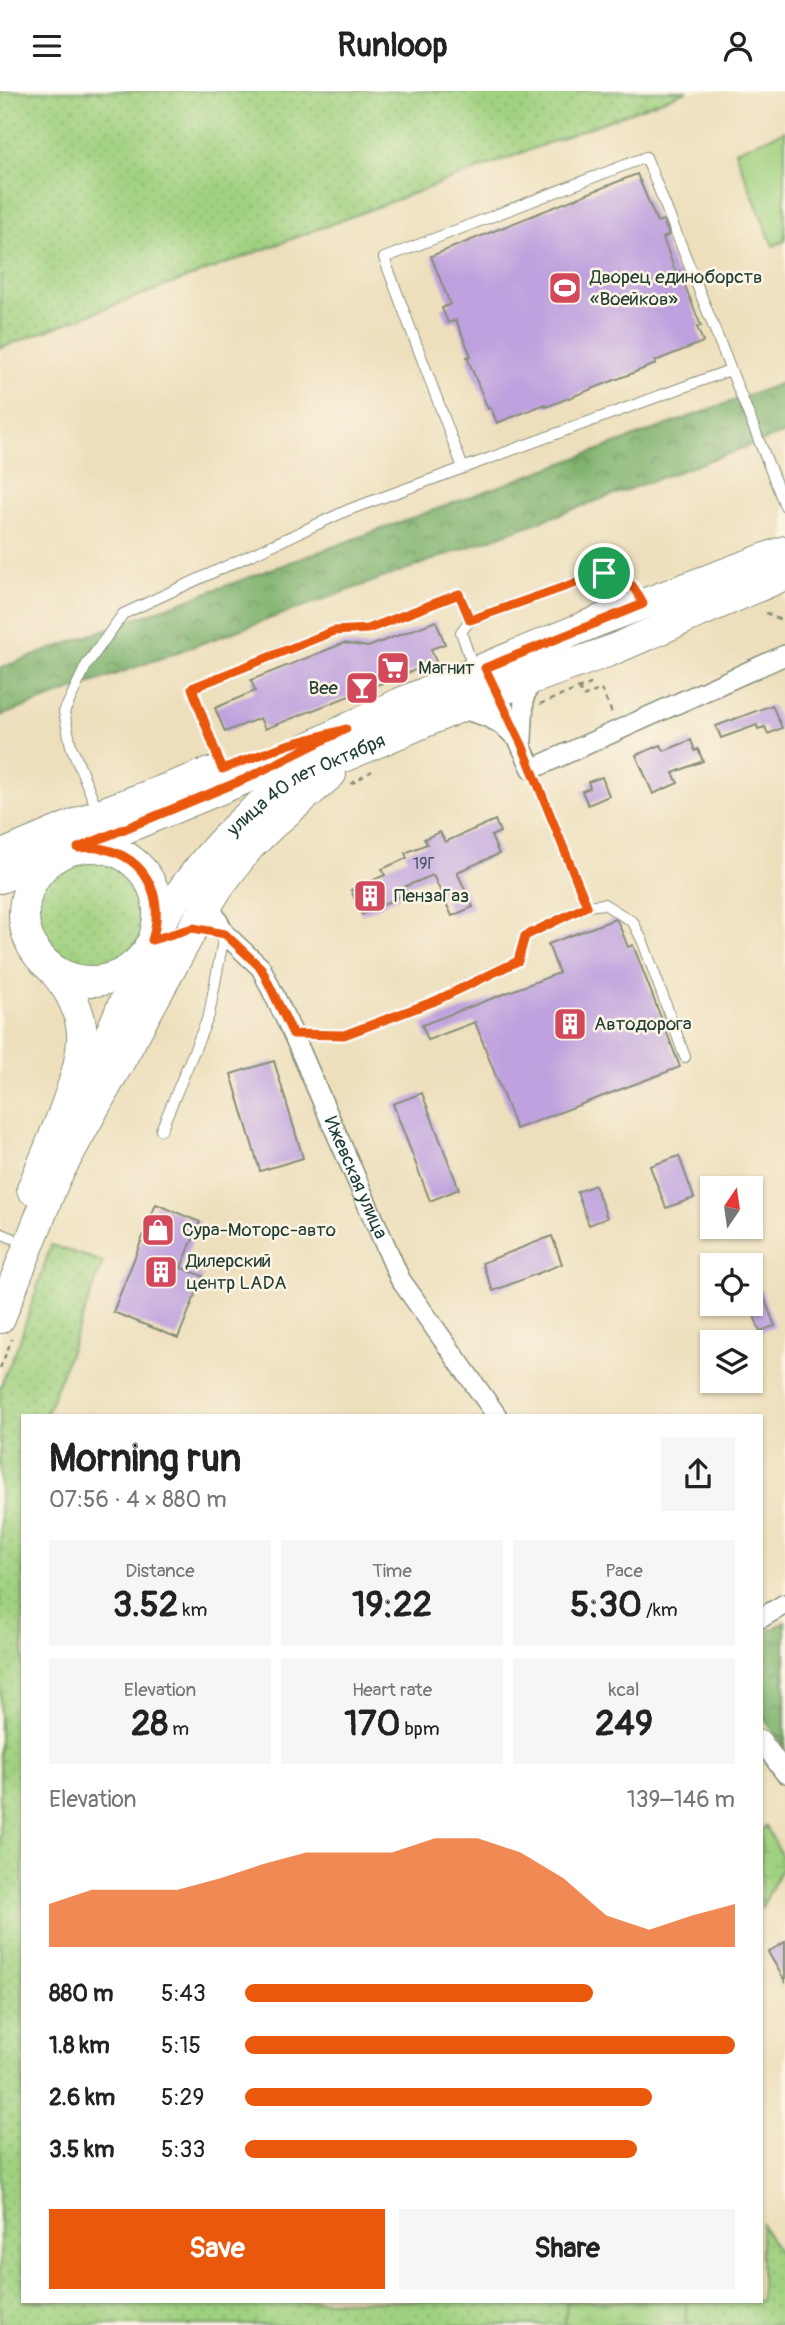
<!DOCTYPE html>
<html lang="en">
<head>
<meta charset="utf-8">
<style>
  body { margin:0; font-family:Pangolin,sans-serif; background:#f6f6f6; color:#222; height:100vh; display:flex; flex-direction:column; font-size:26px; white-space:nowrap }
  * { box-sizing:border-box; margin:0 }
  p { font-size:23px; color:#767676 }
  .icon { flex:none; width:38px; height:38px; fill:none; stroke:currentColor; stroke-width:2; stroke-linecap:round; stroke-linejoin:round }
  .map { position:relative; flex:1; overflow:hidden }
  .drawer { position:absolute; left:21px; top:1323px; width:742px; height:889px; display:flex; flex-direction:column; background:#fff; border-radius:0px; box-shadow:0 2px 5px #0004 }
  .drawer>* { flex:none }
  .needle { width:46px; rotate:13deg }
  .controls { position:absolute; left:700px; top:1085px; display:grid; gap:14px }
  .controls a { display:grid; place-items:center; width:63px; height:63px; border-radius:0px; background:#fff; box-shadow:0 2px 5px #0004; font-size:35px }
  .pin { position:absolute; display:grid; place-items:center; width:60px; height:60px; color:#fff; margin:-30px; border:4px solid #fff; border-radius:50%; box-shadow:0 2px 7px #0007 }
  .round { display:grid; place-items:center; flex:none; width:74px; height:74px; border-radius:0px; background:#f6f6f6 }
  .headline { display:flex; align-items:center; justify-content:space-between; height:119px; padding:0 28px }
  h1 { font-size:38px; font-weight:700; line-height:52px }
  .metrics { display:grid; grid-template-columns:repeat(3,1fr); gap:10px; height:119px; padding:7px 28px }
  .metrics div { display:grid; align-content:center; border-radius:0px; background:#f6f6f6; text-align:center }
  .metrics b { font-size:35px; font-weight:700 }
  .metrics small { font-size:19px; font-weight:400 }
  .metrics p { font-size:19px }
  .chart { height:196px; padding:14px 28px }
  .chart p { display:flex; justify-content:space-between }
  .chart svg { width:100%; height:126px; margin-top:7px; fill:#ea580c; opacity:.7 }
  .button { display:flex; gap:14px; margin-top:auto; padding:14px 28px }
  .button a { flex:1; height:80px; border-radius:0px; background:#ea580c; color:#fff; font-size:28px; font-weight:700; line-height:80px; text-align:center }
  .button a+a { background:#f6f6f6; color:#222 }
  ul { padding:0 28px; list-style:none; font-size:23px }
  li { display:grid; grid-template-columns:112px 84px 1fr; align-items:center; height:52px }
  li i { height:18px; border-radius:9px; background:#ea580c }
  header { display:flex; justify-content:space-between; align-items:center; height:91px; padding:0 28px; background:#fff; font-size:32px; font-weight:700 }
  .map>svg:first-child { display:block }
</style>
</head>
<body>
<header><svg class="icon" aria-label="menu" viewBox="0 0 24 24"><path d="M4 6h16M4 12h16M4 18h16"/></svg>Runloop<svg class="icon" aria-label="person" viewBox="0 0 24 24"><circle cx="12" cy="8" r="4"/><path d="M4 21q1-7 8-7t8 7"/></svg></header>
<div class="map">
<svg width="785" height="2234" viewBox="0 0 785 2234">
  <defs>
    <pattern id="grass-dots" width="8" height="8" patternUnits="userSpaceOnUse" patternTransform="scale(1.75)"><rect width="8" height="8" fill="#a0d180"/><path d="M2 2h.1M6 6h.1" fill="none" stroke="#89b46f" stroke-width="1.8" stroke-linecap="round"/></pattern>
    <pattern id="forest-crowns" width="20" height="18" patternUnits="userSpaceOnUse" patternTransform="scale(1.75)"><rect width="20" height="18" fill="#80b36e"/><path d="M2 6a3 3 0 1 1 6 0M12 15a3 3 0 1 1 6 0" fill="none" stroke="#68935b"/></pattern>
    <pattern id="wetland-marsh" width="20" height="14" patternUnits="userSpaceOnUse" patternTransform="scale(1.75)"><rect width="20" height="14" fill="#a0d180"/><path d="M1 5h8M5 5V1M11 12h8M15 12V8" fill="none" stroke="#89b46f"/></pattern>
  </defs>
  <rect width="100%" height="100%" fill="#fcf5e5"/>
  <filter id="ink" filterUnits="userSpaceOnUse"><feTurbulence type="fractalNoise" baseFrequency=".0143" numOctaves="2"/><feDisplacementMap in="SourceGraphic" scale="14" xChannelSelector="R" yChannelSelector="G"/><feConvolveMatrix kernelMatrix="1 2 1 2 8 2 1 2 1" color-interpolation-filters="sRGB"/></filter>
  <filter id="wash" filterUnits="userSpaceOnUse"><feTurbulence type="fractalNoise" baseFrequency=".00686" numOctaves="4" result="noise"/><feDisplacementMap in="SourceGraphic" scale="28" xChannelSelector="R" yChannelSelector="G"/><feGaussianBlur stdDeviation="1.57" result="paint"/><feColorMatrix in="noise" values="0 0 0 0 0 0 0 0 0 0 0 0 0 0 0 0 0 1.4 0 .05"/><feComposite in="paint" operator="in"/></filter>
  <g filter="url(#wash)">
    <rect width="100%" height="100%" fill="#eddfbc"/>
    <!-- grass -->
    <path fill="url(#grass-dots)" stroke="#60875a" stroke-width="2" d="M 0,0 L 687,0 L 0,257 Z
      M33 823a57 57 0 1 1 114 0a57 57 0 1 1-114 0Z
      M 51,1154 L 103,1171 L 46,1325 L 23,1325 L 23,2210 L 761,2210 L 761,2133 L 785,2171 L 785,2234 L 0,2234 L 0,1296 L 20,1249 Z"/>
    <!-- forest -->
    <path fill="url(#forest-crowns)" stroke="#507851" stroke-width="2" d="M 785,291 L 785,342 L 0,625 L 0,577 Z
      M 785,1531 L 785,1657 L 761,1623 L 761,1544 Z"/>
    <!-- wetland -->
    <path fill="url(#wetland-marsh)" stroke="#60875a" stroke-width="2" d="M 766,1735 L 785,1771 L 761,1818 L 761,1738 Z
      M 567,2210 L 686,2210 L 686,2234 L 565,2234 Z"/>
    <!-- garden -->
    <path fill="#a0d180" stroke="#60875a" stroke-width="2" d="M 785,40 L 785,150 L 773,155 L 735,60 Z"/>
    <g id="blocks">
      <!-- building -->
      <path fill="#bea1de" d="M 637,83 L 657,131 L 663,129 L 669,144 L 663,147 L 676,182 L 679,180 L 701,235 L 697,236 L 703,251 L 655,270 L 656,273 L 546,316 L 545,313 L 497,332 L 491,317 L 488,318 L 467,266 L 471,265 L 456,229 L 448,232 L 442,217 L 450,213 L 431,165 Z
        M 436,530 L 445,553 L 431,558 L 436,571 L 265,638 L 260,627 L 225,641 L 215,617 L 255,600 L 251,589 L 344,552 L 368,556 Z
        M 772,614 L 782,637 L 768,643 L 765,636 L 758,638 L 757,634 L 721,647 L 716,635 Z
        M 691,649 L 695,660 L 698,658 L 703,670 L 673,682 L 678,692 L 653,703 L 636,664 L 661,654 L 664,660 Z
        M 602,686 L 609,705 L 588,714 L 582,700 L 590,697 L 588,691 Z
        M 495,729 L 500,741 L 491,745 L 499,763 L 457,781 L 473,816 L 452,825 L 433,784 L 404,796 L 407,802 L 362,824 L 351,799 L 385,784 L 382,778 L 407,767 L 405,762 L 427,753 L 424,748 L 440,741 L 445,751 Z
        M 615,828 L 618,831 L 628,856 L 633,854 L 680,976 L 516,1038 L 475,931 L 428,949 L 422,934 L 559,882 L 548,853 Z
        M 274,970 L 303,1067 L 260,1080 L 231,983 Z
        M 422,1002 L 459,1098 L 430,1110 L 393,1013 Z
        M 679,1065 L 694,1107 L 666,1117 L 650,1075 Z
        M 595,1094 L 607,1127 L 589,1134 L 577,1101 Z
        M 156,1113 L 200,1131 L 181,1177 L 203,1185 L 178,1247 L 113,1221 Z
        M 552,1145 L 562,1173 L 493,1200 L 482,1172 Z
        M 752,1176 L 775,1235 L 760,1240 L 751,1217 Z
        M 785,1851 L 785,1890 L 768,1861 Z"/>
    </g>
  </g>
  <g filter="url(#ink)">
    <use href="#blocks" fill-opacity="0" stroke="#868e78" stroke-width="2"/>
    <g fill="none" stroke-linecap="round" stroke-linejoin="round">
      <defs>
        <path id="lane" d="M 730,279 L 463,377 L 384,167 L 646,66 L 785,415
          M 470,529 L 461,541 L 474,579
          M 222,678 L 192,597 L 334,540 L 368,538 L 459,503 L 470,529 L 604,482 C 624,483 633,492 641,510
          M 98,720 L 71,655 L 64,621 L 87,573 L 123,523 L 348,419 L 463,377
          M 587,815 L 604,813 L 633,831 L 643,851 L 685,966
          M 293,943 L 344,944 L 435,910 L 518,870 L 525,845 L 587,815 L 532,678
          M 161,1039 L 209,924 L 224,844
          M 0,1142 L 12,1147"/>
        <g id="street">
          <path d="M 491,591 L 532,678 L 785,564"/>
          <path d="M 458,617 C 480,623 498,627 514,645"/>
          <path d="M 522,649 L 524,606 L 533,587"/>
          <path id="s1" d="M 208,812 L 225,843 L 261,877 L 293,943 L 400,1188 L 497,1325"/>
          <path d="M 761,1527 L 785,1513"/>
          <path d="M 761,1649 L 785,1682"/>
        </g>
        <g id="primary">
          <circle cx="91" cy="823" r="67"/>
          <path d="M 78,757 L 242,689 L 400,612 L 598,530 L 785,460"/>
          <path d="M 0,765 L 99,723 L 209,682"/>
          <path d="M 0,787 L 43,770"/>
          <path id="s2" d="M 156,837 C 195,777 238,725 299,685 L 495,601 L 610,560 L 785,484"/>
          <path d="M 87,996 L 143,868"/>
          <path d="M 32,1098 C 48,1058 89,974 81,934 C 77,911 66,894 51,877"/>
          <path d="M 0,1227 L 55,1088 L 193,837 L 219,795 L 249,756 L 273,733 L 331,683"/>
        </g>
      </defs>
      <!-- lane casing -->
      <use href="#lane" stroke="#868e78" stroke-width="12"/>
      <!-- street casing -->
      <use href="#street" stroke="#868e78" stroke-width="22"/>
      <!-- primary casing -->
      <use href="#primary" stroke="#868e78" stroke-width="32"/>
      <!-- path -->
      <path stroke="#868e78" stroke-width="2.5" stroke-dasharray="5 5" stroke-linecap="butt" d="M 766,522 L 785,531
        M 579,597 L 583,606 L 601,598 L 612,622
        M 540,613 L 593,592
        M 351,693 L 372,680
        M 0,1277 L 12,1248"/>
      <!-- lane -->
      <use href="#lane" stroke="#fff" stroke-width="10"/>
      <!-- street -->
      <use href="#street" stroke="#fff" stroke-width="19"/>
      <!-- primary -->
      <use href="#primary" stroke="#fff" stroke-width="30"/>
    </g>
  </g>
  <g fill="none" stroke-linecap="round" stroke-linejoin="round" filter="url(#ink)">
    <defs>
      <path id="route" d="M 604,482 C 626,483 634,494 643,513 L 485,577 L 522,654 L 587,815 L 525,845 L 518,870 L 435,910 L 344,944 L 293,943 L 261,877 L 225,843 L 193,837 L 152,849 C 169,796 134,751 78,757 L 243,689 L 346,638 L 287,654 L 222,678 L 192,597 L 334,540 L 368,538 L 459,503 L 470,529 Z"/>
    </defs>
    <!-- route casing -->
    <use href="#route" stroke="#fff" stroke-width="14"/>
    <!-- route -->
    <use href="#route" stroke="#ea580c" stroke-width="9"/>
  </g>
  <!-- icons -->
  <defs>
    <symbol id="stadium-square" viewBox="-11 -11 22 22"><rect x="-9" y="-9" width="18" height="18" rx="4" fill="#d1495b" stroke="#fcf5e5"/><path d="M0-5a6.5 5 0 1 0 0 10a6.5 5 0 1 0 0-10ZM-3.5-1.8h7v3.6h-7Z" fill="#fff"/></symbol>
    <symbol id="supermarket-square" viewBox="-11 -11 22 22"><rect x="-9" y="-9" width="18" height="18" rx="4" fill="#d1495b" stroke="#fcf5e5"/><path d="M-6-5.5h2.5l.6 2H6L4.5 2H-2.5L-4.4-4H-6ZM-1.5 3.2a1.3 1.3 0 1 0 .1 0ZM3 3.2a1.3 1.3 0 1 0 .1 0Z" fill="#fff"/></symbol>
    <symbol id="bar-square" viewBox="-11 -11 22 22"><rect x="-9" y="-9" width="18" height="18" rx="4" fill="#d1495b" stroke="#fcf5e5"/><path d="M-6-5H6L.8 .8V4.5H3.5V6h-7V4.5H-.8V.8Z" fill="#fff"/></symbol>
    <symbol id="building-square" viewBox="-11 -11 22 22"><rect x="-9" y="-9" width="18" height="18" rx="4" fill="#d1495b" stroke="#fcf5e5"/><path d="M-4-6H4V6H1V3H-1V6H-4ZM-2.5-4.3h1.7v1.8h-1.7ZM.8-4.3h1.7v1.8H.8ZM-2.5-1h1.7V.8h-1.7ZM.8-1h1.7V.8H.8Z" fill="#fff"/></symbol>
    <symbol id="shop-square" viewBox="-11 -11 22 22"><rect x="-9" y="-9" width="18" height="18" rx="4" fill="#d1495b" stroke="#fcf5e5"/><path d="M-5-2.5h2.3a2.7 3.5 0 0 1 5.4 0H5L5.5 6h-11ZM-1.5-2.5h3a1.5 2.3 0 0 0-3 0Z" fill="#fff"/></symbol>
  </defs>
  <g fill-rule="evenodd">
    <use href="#stadium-square" x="546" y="178" width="38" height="38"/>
    <use href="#supermarket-square" x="374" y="558" width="38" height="38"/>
    <use href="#bar-square" x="343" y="578" width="38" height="38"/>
    <use href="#building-square" x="351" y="786" width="38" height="38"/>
    <use href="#building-square" x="551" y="914" width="38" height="38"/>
    <use href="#shop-square" x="139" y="1120" width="38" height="38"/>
    <use href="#building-square" x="142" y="1162" width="38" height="38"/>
  </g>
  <g text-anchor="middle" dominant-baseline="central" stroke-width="5" stroke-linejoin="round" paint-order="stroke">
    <!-- number labels -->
    <g font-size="16" fill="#47565e">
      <text x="424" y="773">19Г</text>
    </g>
    <!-- poi labels -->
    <g font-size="19" fill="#1f3d34" stroke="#fcf5e5" text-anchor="start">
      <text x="590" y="186">Дворец единоборств<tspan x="590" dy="22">«Воейков»</tspan></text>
      <text x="418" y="577">Магнит</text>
      <text x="338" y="597" text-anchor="end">Bee</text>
      <text x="394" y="805">ПензаГаз</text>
      <text x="594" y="933">Автодорога</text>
      <text x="182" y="1139">Сура-Моторс-авто</text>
      <text x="186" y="1170">Дилерский<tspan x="186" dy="22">центр LADA</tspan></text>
    </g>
    <!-- street labels -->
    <g font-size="19" fill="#1f3d34" stroke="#fcf5e5">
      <text stroke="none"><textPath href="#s2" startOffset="212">улица 40 лет Октября</textPath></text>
      <text stroke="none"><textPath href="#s1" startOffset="315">Ижевская улица</textPath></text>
    </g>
  </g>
</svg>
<div class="controls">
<a><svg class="needle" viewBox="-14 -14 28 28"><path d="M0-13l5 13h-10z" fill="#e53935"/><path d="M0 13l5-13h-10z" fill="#767676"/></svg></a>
<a><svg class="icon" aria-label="locate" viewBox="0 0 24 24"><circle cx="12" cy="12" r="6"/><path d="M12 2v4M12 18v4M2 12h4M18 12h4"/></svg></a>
<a><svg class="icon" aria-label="layers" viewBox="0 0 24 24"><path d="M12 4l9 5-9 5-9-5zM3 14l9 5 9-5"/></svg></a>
</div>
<div class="pin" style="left:604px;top:482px;background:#1e9e55"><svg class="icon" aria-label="arrive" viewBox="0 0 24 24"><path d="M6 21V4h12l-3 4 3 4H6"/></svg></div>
<section class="drawer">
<div class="headline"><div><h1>Morning run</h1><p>07:56 · 4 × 880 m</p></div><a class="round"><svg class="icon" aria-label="share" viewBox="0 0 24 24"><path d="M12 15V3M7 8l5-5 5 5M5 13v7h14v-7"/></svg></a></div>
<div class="metrics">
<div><p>Distance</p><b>3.52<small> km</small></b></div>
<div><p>Time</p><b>19:22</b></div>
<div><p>Pace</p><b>5:30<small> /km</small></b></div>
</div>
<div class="metrics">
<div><p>Elevation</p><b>28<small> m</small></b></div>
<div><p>Heart rate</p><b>170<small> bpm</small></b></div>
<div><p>kcal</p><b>249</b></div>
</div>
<div class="chart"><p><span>Elevation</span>139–146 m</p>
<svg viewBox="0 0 160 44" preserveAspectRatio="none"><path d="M0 44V29L10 24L20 24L30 24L40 20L50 15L60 11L70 11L80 11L90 6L100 6L110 11L120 20L130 33L140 38L150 33L160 29V44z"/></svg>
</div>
<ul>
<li><b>880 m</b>5:43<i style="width:71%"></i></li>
<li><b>1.8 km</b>5:15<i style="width:100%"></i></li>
<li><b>2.6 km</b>5:29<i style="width:83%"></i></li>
<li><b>3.5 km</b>5:33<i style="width:80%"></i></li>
</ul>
<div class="button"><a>Save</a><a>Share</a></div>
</section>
</div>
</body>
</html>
